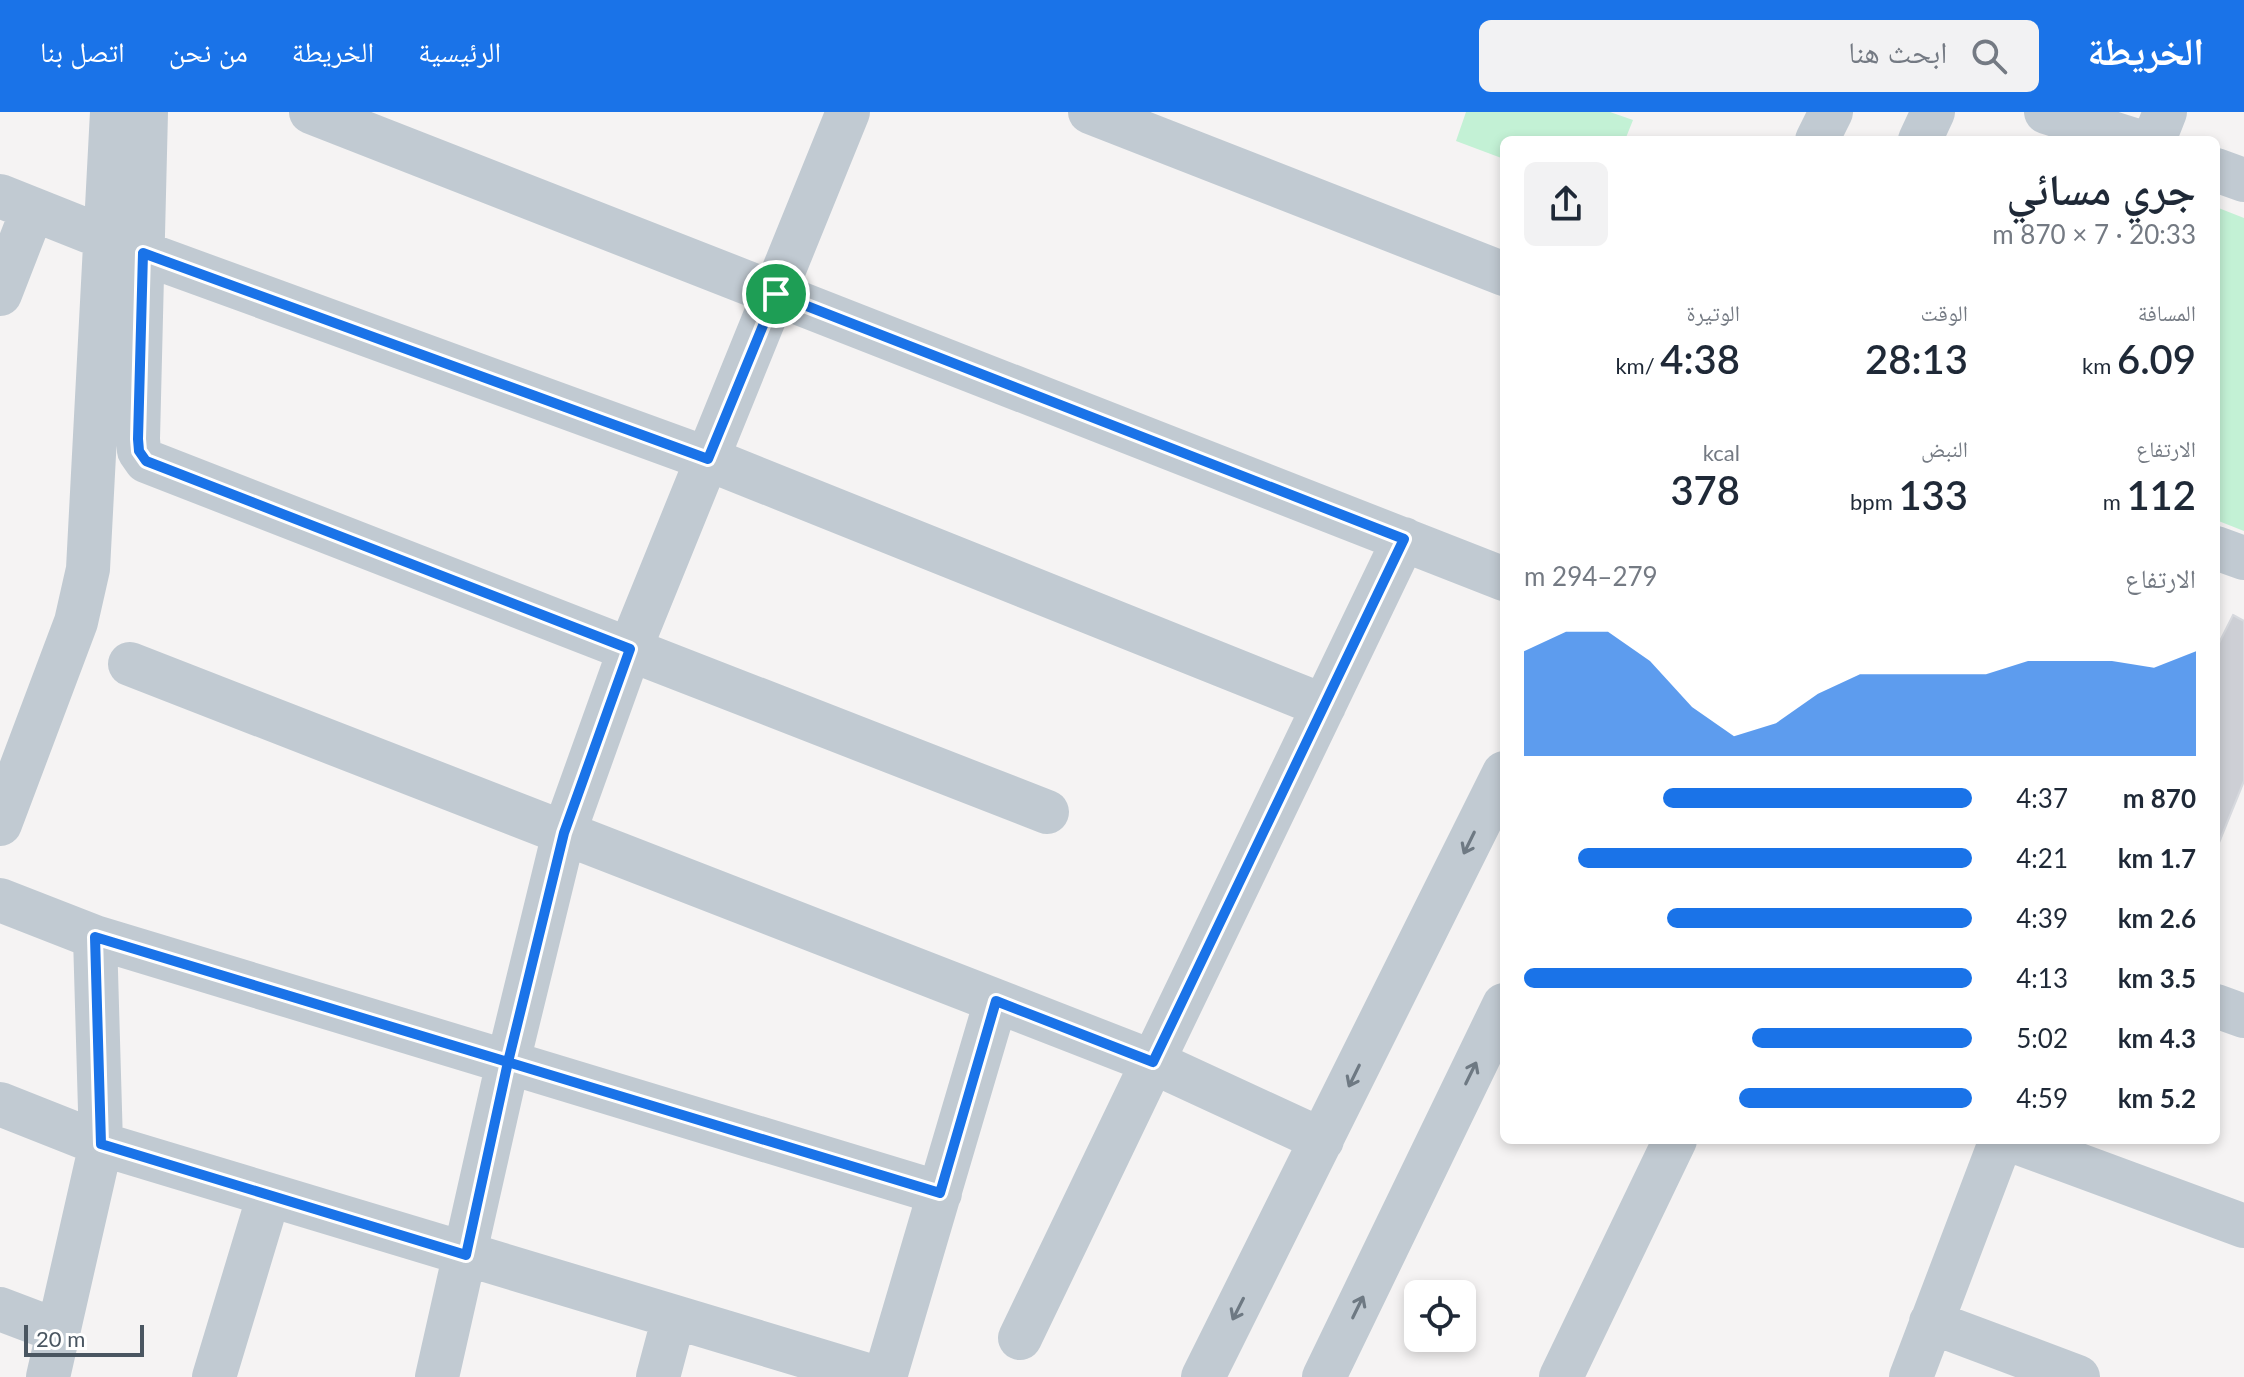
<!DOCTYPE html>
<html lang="ar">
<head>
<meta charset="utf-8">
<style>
  body { margin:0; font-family:Lato,"Noto Naskh Arabic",sans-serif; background:#f2f2f3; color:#1f2937; direction:rtl; height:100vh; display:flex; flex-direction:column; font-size:30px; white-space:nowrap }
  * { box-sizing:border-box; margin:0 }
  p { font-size:26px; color:#747a83 }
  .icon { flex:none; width:44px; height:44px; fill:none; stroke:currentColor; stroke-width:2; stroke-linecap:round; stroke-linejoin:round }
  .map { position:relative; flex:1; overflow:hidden; direction:ltr }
  .panel { position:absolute; left:1500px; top:24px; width:720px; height:1008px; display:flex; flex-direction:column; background:#fff; border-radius:12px; box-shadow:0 4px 12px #0003; direction:rtl }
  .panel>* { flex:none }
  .buttons { position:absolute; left:1404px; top:1168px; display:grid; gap:16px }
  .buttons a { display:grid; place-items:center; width:72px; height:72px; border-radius:12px; background:#fff; box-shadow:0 4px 12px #0003; font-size:40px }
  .scale { position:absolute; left:24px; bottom:20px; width:120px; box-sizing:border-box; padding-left:8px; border:4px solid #4a5661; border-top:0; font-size:22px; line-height:28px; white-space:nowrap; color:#4a5661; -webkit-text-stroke:6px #fff; paint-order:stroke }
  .pin { position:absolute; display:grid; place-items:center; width:68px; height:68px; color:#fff; margin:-34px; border:4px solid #fff; border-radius:50%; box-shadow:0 2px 8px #0007 }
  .round { display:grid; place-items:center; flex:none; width:84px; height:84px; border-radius:12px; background:#f2f2f3 }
  .head { display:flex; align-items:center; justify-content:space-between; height:136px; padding:0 24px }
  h1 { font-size:44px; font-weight:600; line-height:60px }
  .stats { display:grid; grid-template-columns:repeat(3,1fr); gap:12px; height:136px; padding:8px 24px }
  .stats div { display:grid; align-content:center }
  .stats b { font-size:40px; font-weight:600 }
  .stats small { font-size:22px; font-weight:400 }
  .stats p { font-size:22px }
  .chart { height:224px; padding:16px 24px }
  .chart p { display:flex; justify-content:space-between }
  .chart svg { width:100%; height:144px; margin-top:8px; fill:#1a73e8; opacity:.7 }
  ul { padding:0 24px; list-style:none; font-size:26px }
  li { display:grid; grid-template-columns:128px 96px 1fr; align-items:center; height:60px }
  li i { height:20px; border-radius:10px; background:#1a73e8 }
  header { display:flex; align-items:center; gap:48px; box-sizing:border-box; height:112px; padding:0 40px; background:#1a73e8; color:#fff }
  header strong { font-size:38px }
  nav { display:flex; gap:44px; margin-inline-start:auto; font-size:28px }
  .search { width:560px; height:72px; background:#f2f2f3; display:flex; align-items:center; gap:20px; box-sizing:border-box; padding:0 28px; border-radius:12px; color:#747a83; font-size:30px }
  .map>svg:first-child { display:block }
</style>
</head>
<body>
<header>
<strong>الخريطة</strong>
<div class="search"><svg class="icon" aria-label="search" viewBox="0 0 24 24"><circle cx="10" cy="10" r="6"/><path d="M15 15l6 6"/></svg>ابحث هنا</div>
<nav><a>الرئيسية</a><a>الخريطة</a><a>من نحن</a><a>اتصل بنا</a></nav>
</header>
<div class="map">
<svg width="2244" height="1265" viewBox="0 0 2244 1265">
  <rect width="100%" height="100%" fill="#f5f3f3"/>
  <!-- green -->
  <path fill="#c3f1d5" d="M 1466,0 L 1610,0 L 1633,8 L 1625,28 L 1504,28 L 1504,47 L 1456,29 Z
    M 2216,95 L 2244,106 L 2244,419 L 2216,408 Z"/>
  <!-- building -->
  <path fill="#cdcfd5" stroke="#d7d9de" stroke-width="2" d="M 2233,503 L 2244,509 L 2244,669 L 2216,738 L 2216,537 Z"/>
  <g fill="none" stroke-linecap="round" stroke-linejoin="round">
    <!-- minor -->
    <path stroke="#c1cad2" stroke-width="44" d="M 146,0 L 138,327 L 139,339 L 146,349 L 1047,700
      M 311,0 L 1504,467
      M 1090,0 L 1504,162
      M 2046,0 L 2134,28
      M 1817,28 L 1831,0
      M 1920,28 L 1933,0
      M 2154,28 L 2165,0
      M 2216,58 L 2244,68
      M 0,84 L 143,141 L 708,347 L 1324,594
      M 0,182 L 33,97
      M 2216,436 L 2244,446
      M 130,552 L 1153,950 L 1322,1028
      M 0,712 L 76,510 L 88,457 L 112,0
      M 0,788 L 95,825 L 940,1081
      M 2216,894 L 2244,904
      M 0,992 L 101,1032 L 874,1265
      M 2011,1028 L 2244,1114
      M 0,1197 L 58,1219
      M 1931,1210 L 2078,1265
      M 1020,1226 L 1404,427
      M 48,1265 L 101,1032 L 95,825
      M 214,1265 L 269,1083
      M 437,1265 L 508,950 L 564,721 L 630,537 L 848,0
      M 658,1265 L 674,1205
      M 885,1265 L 996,889
      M 1203,1265 L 1504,661
      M 1324,1265 L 1504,893
      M 1561,1265 L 1675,1028
      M 1911,1265 L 2001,1028"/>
  </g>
  <!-- one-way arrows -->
  <defs><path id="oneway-shaft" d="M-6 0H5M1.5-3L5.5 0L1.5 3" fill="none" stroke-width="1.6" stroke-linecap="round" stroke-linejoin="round" transform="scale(2)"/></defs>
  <g stroke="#6e7983">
    <use href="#oneway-shaft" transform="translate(1469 731) rotate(116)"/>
    <use href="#oneway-shaft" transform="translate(1471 961) rotate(-64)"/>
    <use href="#oneway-shaft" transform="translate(1354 964) rotate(116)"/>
    <use href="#oneway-shaft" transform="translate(1358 1195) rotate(-64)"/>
    <use href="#oneway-shaft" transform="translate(1238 1197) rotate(117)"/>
  </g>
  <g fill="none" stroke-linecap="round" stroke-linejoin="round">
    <defs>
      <path id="route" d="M 776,182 L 708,347 L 143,141 L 138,327 L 139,339 L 146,349 L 630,537 L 564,721 L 508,950 L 466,1143 L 101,1032 L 95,825 C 376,910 658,995 940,1081 L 996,889 L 1153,950 L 1404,427 L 776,182"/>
    </defs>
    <!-- route casing -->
    <use href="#route" stroke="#fff" stroke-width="16"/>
    <!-- route -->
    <use href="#route" stroke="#1a73e8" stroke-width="10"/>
  </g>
</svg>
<div class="buttons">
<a><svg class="icon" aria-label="locate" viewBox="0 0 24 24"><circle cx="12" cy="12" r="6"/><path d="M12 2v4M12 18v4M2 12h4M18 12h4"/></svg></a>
</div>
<div class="scale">20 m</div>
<div class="pin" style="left:776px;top:182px;background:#1e9e55"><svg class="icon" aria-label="arrive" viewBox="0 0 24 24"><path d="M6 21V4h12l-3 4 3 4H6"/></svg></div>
<section class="panel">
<div class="head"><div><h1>جري مسائي</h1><p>20:33 · 7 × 870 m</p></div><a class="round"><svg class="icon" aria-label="share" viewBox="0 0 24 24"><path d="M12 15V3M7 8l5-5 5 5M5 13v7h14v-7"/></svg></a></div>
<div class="stats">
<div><p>المسافة</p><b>6.09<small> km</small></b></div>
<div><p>الوقت</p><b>28:13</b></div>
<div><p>الوتيرة</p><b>4:38<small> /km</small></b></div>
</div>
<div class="stats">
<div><p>الارتفاع</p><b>112<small> m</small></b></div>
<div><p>النبض</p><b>133<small> bpm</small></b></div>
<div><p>kcal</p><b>378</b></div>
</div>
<div class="chart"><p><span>الارتفاع</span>279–294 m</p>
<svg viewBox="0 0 160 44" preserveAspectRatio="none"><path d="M0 44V12L10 6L20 6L30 15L40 29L50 38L60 34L70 25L80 19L90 19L100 19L110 19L120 15L130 15L140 15L150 17L160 12V44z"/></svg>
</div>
<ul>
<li><b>870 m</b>4:37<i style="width:69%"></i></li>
<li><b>1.7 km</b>4:21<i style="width:88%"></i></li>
<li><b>2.6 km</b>4:39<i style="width:68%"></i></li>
<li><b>3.5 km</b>4:13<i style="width:100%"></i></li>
<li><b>4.3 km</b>5:02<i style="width:49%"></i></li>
<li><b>5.2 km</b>4:59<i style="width:52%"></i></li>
</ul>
</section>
</div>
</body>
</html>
